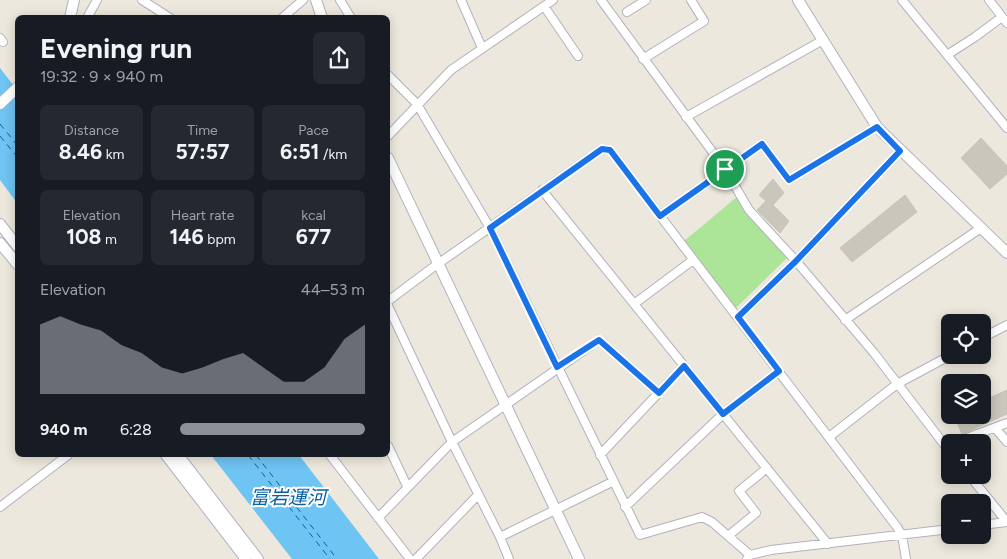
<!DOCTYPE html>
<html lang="en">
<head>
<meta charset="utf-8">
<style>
  body { margin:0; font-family:Figtree,"Noto Sans JP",sans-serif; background:#242831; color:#f1f3f6; height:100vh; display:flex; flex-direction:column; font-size:19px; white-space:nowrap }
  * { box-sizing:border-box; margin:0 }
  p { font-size:16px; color:#9ea1a6 }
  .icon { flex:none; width:28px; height:28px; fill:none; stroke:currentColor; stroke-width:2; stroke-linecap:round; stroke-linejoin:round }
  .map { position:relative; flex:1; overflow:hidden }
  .drawer { position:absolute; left:15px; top:15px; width:375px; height:442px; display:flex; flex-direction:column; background:#171b24; border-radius:8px; box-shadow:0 2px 12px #0003 }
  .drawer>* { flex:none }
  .controls { position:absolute; left:941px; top:314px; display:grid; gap:10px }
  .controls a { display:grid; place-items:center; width:50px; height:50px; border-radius:8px; background:#171b24; box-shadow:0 2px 12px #0003; font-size:25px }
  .pin { position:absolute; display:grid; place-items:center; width:42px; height:42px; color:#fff; margin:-21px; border:2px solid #fff; border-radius:50%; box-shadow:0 1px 5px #0007 }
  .round { display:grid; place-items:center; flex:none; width:52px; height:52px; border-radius:8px; background:#242831 }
  .headline { display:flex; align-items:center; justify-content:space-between; height:85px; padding:0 25px }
  h1 { font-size:28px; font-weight:700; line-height:38px }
  .stats { display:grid; grid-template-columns:repeat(3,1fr); gap:8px; height:85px; padding:5px 25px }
  .stats div { display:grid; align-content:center; border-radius:8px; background:#242831; text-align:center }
  .stats b { font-size:21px; font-weight:700 }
  .stats small { font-size:14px; font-weight:400 }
  .stats p { font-size:14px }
  .chart { height:140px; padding:10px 25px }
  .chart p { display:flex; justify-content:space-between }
  .chart svg { width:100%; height:90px; margin-top:5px; fill:#8c9099; opacity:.7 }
  ul { padding:0 25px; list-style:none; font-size:16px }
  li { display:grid; grid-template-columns:80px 60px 1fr; align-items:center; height:38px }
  li i { height:12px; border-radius:6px; background:#8c9099 }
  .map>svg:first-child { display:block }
</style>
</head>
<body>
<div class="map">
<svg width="1007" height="559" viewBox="0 0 1007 559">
  <rect width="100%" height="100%" fill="#ede8dd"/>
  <!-- green -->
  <path fill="#ace598" d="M 738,196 L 750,218 L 788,257 L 736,308 L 684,241 Z"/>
  <!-- water -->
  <path fill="#6ec4f2" d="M 0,68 L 17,90 L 17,203 L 0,180 Z
    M 211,455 L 299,455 L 379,559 L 292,559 Z"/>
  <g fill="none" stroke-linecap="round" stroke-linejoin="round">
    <!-- ferry -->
    <path stroke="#0a61a1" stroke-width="1" stroke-dasharray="6 5" stroke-linecap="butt" d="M 0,124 L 18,146
      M 0,136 L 18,158
      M 248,455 L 330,559
      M 256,455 L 337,559"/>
  </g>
  <!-- building -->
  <path fill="#c9c6bc" stroke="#c9c4b7" d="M 981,138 L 1007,166 L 1007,174 L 990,189 L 961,158 Z
    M 773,179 L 784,193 L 773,205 L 789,221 L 780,233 L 757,210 L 766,201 L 759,195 Z
    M 905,195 L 917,212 L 852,262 L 840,248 Z
    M 1007,390 L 1007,414 L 962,434 L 954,415 L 982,415 L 982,406 L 989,403 L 987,399 Z"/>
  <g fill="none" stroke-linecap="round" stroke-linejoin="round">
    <defs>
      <path id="minor" d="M 142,0 L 170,18
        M 340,0 L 351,18
        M 461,0 L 482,48
        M 601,0 L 725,169 L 749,210 L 796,261 L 874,353 L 950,452
        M 902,0 L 1007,128
        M 989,0 L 1007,23
        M 544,6 L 578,56
        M 627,12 L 646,0
        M 87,18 L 97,0
        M 282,18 L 303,0
        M 0,38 L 3,42
        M 947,55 L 975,37 L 1002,17
        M 643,59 L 704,21 L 691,0
        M 388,75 L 417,104 L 490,228 L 640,535 L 702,517 L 712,522 L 750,555
        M 686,117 L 823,40
        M 388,136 L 451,70 L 553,0
        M 542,190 L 828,544
        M 660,216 L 762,144 L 789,180 L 877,127
        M 388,301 L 432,268 L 602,149 L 610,150 L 897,527 L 902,535 L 906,559
        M 634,304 L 693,260
        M 388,306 L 452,442 L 500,537 L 509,559
        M 738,317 L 796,261 L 900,151
        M 845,320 L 981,228
        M 982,338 L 1007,325
        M 995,428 L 1007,442
        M 829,437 L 897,384 L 951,355
        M 956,442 L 1007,423
        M 388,446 L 407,486
        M 330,455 L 410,559
        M 600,455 L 684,366
        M 969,475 L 1007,522
        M 0,507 L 68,455
        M 625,507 L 723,414 L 779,371
        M 378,518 L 452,442 L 599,340 L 659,393
        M 982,525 L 1007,522
        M 728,536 L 756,513 L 739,491 L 767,468
        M 500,537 L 612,482
        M 416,559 L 478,495
        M 747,559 L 750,555 L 771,550 L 950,529"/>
      <path id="tertiary" d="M 316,0 L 322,18
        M 798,0 L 877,127 L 1007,253
        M 70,18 L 74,0
        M 0,104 L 18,87
        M 388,158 L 579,559
        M 0,224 L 18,247
        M 0,243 L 18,265
        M 166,455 L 246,559
        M 178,455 L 258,559"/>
    </defs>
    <!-- minor casing -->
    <use href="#minor" stroke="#b1b2bf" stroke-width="10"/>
    <!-- tertiary casing -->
    <use href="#tertiary" stroke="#b1b2bf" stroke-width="12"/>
    <!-- minor -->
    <use href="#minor" stroke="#fff" stroke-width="8"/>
    <!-- tertiary -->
    <use href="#tertiary" stroke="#fff" stroke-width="10"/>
  </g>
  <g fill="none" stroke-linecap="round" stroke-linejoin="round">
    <defs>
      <path id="route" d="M 877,127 L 900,151 L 796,261 L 738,317 L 779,371 L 723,414 L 684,366 L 659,393 L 599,340 L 557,367 L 490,228 L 602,149 L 610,150 L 660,216 L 762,144 L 789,180 Z"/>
    </defs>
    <!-- route casing -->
    <use href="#route" stroke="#fff" stroke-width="10"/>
    <!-- route -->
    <use href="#route" stroke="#1a73e8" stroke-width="6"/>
  </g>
  <g text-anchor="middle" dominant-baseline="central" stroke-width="4" stroke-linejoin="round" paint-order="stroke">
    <!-- water labels -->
    <g font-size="19" font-style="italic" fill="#0a61a1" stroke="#fff">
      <text x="288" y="497">富岩運河</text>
    </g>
  </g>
</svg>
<div class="controls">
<a><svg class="icon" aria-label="locate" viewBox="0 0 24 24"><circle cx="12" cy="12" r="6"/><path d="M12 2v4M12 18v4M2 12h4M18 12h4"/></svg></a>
<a><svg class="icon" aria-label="layers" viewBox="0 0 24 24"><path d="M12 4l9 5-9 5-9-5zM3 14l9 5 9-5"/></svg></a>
<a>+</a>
<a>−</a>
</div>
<div class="pin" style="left:725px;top:169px;background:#1e9e55"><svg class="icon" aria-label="arrive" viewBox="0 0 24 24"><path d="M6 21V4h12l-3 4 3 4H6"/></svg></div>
<section class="drawer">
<div class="headline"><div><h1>Evening run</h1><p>19:32 · 9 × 940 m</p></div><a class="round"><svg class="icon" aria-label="share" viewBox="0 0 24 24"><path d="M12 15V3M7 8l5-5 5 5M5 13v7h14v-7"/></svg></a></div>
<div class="stats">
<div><p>Distance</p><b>8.46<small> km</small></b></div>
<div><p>Time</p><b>57:57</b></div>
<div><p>Pace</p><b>6:51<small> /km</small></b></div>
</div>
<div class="stats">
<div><p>Elevation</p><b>108<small> m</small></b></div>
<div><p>Heart rate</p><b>146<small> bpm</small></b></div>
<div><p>kcal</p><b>677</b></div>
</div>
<div class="chart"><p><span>Elevation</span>44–53 m</p>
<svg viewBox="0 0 160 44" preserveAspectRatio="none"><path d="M0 44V10L10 6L20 10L30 13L40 20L50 24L60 31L70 34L80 31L90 27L100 24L110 31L120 38L130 38L140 31L150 17L160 10V44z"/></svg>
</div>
<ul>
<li><b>940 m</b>6:28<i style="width:100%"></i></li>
</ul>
</section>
</div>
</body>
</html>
